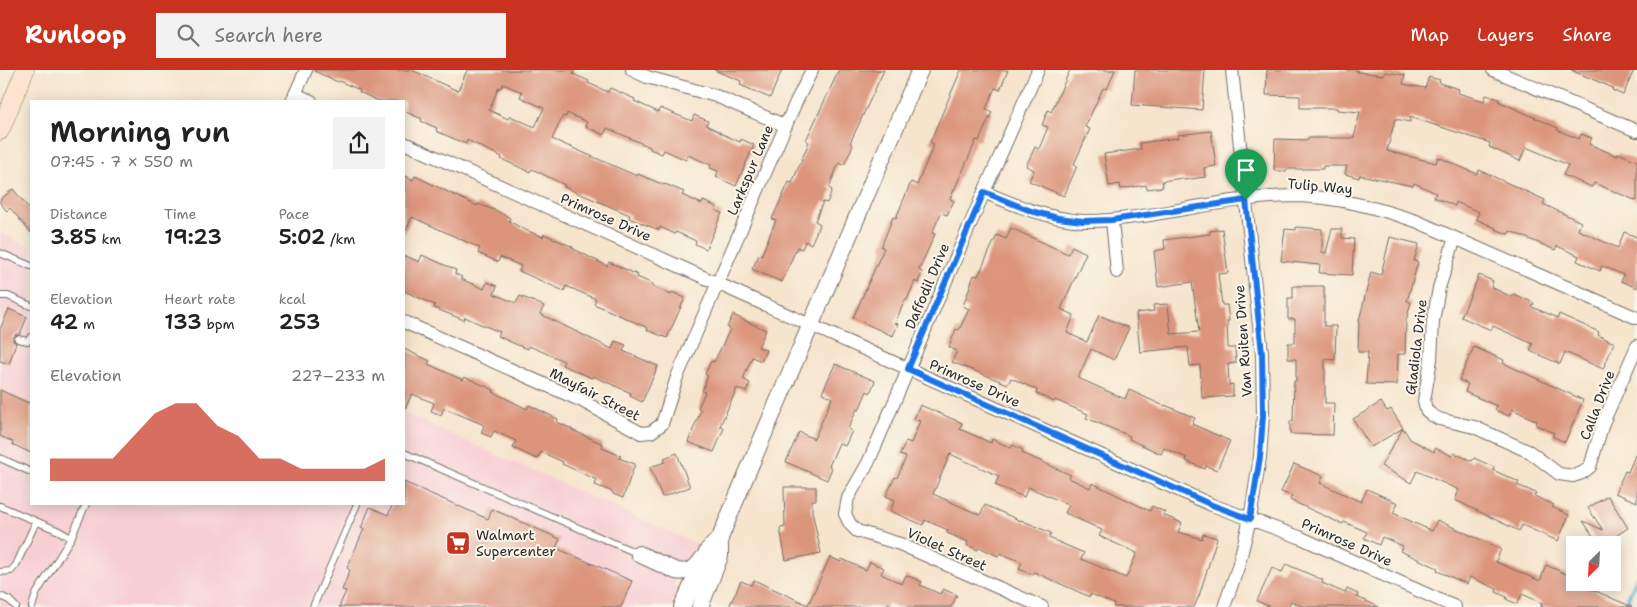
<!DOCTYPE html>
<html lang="en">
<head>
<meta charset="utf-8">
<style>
  body { margin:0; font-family:"Shantell Sans",sans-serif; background:#f2f2f2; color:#222; height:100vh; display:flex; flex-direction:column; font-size:19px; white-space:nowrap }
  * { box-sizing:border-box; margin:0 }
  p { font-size:16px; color:#767676 }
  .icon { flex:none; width:28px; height:28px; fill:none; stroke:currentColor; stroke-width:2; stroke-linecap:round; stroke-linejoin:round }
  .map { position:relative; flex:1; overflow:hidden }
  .panel { position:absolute; left:30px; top:30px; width:375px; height:405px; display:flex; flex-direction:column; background:#fff; border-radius:0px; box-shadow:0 2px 12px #0003 }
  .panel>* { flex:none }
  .needle { width:32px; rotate:204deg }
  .controls { position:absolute; left:1566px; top:466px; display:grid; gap:10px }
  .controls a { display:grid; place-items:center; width:55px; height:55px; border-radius:0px; background:#fff; box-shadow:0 2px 12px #0003; font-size:25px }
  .pin { position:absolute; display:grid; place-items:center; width:42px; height:42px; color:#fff; margin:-51px -21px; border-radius:50% 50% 50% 0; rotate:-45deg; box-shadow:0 0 5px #0007 }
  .pin .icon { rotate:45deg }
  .round { display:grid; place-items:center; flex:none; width:52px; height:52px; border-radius:0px; background:#f2f2f2 }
  .headline { display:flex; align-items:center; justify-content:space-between; height:85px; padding:0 20px }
  h1 { font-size:28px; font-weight:600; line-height:38px }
  .figures { display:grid; grid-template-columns:repeat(3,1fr); gap:8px; height:85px; padding:5px 20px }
  .figures div { display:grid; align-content:center }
  .figures b { font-size:21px; font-weight:600 }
  .figures small { font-size:14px; font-weight:400 }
  .figures p { font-size:14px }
  .chart { height:140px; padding:10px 20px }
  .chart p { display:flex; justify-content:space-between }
  .chart svg { width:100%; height:90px; margin-top:5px; fill:#c8321e; opacity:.7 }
  header { display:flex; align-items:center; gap:30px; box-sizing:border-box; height:70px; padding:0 25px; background:#c8321e; color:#fff }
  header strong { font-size:24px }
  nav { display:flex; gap:28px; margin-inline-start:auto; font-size:18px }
  .search { width:350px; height:45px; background:#f2f2f2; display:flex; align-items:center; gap:12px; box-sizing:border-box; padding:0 18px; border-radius:0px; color:#767676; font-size:19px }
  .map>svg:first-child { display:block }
</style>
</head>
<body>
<header>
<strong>Runloop</strong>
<div class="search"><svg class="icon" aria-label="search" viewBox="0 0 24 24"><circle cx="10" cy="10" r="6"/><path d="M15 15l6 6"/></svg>Search here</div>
<nav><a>Map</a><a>Layers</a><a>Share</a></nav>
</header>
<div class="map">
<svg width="1637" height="537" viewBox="0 0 1637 537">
  <rect width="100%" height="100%" fill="#fbf7ec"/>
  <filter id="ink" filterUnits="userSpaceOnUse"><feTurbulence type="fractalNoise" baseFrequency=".02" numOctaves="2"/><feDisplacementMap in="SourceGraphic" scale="10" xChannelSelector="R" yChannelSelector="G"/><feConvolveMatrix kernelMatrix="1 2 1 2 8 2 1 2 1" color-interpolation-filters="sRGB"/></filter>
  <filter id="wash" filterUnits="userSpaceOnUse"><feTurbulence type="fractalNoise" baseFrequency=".0096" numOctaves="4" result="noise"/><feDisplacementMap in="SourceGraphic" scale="20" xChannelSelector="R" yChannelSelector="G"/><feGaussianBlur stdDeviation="1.12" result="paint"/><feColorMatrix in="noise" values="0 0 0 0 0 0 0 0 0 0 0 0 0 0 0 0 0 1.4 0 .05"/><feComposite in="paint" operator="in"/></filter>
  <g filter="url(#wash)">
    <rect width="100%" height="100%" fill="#f6e4cc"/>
    <!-- built -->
    <path fill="#f7cfd3" d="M 0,163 L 31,177 L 31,434 L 404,434 L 404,343 L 699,475 L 690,497 L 680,498 L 673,515 L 676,517 L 678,525 L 674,537 L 0,537 Z"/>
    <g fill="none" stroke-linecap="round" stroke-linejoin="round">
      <!-- stream -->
      <path stroke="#4dabcb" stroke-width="4.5" d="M 1624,537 L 1637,507"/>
    </g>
    <g id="blocks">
      <!-- building -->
      <path fill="#dc957d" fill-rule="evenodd" d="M 314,0 L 412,0 L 458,21 L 467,0 L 575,0 L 573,4 L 589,11 L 588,13 L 608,22 L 610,18 L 635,29 L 634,31 L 658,42 L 660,38 L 692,51 L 694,45 L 708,51 L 706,55 L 720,62 L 720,63 L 740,72 L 741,69 L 754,75 L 736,116 L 716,107 L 718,101 L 710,98 L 711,95 L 688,85 L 686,90 L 664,80 L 662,84 L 650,79 L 650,77 L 607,58 L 604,65 L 585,56 L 587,52 L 567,43 L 566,47 L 563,46 L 552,69 L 637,106 L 638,104 L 664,115 L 665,114 L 684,122 L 682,125 L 702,134 L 703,131 L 717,137 L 715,140 L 722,143 L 706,179 L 695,174 L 696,171 L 676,162 L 675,164 L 660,157 L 659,160 L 629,148 L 630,145 L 564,117 L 565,115 L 532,99 L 530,102 L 501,89 L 502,87 L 467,70 L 466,74 L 436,61 L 437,58 L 421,51 L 422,49 L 404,41 L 404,31 L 379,31 L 359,22 L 360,20 L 339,11 L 338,12 L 314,1 ZM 503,14 L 522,22 L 520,27 L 544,38 L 535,57 L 510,46 L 508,49 L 489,40 L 499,17 L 501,18 Z
        M 714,0 L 782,0 L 770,28 L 740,15 L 741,11 Z
        M 839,0 L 884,0 L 850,73 L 853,75 L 844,95 L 839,93 L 831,112 L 829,118 L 832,120 L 827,133 L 823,132 L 815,151 L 820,154 L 811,174 L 805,171 L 802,179 L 797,177 L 782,212 L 752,199 L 759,185 L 761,186 L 776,150 L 772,149 L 789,112 L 792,113 L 809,72 L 806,70 Z
        M 961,0 L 1008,0 L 1000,20 L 995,18 L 986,39 L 992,42 L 979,71 L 976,70 L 968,89 L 950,129 L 954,131 L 947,145 L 941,143 L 932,163 L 935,164 L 919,200 L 922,202 L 918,213 L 915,211 L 907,230 L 905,230 L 895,253 L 898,254 L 893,266 L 853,248 L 884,178 L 881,177 L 893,147 L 896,148 L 911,112 L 917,115 L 934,74 L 930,72 Z
        M 1070,0 L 1115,0 L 1107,19 L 1103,18 L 1085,57 L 1090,59 L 1074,94 L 1077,96 L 1064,126 L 1029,111 L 1034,100 L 1026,96 L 1035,77 L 1039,79 L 1048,57 L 1042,55 L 1048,40 L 1051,42 Z
        M 1135,0 L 1205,0 L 1202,40 L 1132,35 Z
        M 1267,0 L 1358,0 L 1357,2 L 1384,5 L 1385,2 L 1405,5 L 1403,14 L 1425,18 L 1429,7 L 1440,10 L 1439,13 L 1459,19 L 1458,23 L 1484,31 L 1486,25 L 1499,29 L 1498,31 L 1558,58 L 1557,60 L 1579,69 L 1581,64 L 1592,68 L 1589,74 L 1617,86 L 1618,83 L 1637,91 L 1637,131 L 1594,113 L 1592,117 L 1563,105 L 1568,95 L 1526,77 L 1520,91 L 1489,77 L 1490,73 L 1410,47 L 1410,52 L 1395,49 L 1387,81 L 1436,93 L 1438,87 L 1477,104 L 1479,100 L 1545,130 L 1543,134 L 1581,152 L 1578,160 L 1618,178 L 1624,162 L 1637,167 L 1637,218 L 1621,211 L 1624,205 L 1602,196 L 1600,201 L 1577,191 L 1579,186 L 1557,176 L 1555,180 L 1510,161 L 1508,164 L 1495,159 L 1496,158 L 1476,149 L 1479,142 L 1456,132 L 1455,136 L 1434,127 L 1436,123 L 1414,113 L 1413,116 L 1360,105 L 1359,108 L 1345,104 L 1347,96 L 1323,96 L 1323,99 L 1287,99 L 1287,101 L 1274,101 L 1275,69 L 1308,70 L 1308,68 L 1354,68 L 1360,42 L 1337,40 L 1337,38 L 1300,38 L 1300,26 L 1266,25 Z
        M 1571,0 L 1634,0 L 1623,25 L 1612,20 L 1613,18 Z
        M 1211,61 L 1216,96 L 1204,98 L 1205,107 L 1184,110 L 1183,108 L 1162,111 L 1163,117 L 1147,119 L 1146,115 L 1121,119 L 1120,114 L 1109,116 L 1104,84 L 1141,79 L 1140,73 L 1178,68 L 1178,65 Z
        M 404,105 L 413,110 L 415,106 L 477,136 L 478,134 L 497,141 L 510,148 L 509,151 L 523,159 L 543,167 L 544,164 L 573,177 L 572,178 L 607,196 L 609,192 L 638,205 L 637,207 L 653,214 L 652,216 L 671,225 L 672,222 L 685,228 L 667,268 L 647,260 L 648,258 L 594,234 L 596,229 L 566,216 L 564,221 L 519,201 L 521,196 L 500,187 L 498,192 L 478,183 L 480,178 L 412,147 L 404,165 Z
        M 13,119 L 31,141 L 31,163 L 10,138 L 7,141 L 0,133 L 0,130 Z
        M 1296,157 L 1322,159 L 1322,182 L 1326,183 L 1332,159 L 1342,159 L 1342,168 L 1354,169 L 1352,205 L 1319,203 L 1320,195 L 1281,191 L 1285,159 L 1296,160 Z
        M 1011,158 L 1068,184 L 1072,176 L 1086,183 L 1061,239 L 1074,245 L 1067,263 L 1087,272 L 1099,245 L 1129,258 L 1114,290 L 1091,279 L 1078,308 L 1125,329 L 1129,320 L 1164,336 L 1165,335 L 1195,348 L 1192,354 L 1230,371 L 1217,400 L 1206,396 L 1205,399 L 1186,391 L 1187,388 L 1164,378 L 1161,384 L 1129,369 L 1130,366 L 1086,348 L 1088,344 L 1055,330 L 1054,332 L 1036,323 L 1037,320 L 1011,308 L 1008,314 L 952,292 L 957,281 L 949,277 L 956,259 L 959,260 L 969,239 L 963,236 L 974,205 L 978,206 L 997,165 L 1006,169 Z
        M 1222,159 L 1228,203 L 1218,204 L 1222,235 L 1227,235 L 1229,251 L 1227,251 L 1228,278 L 1235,278 L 1236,293 L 1228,294 L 1229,315 L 1233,314 L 1233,326 L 1202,328 L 1200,295 L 1190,296 L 1188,277 L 1140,282 L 1136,243 L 1154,241 L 1153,235 L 1168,234 L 1171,264 L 1199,262 L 1192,212 L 1158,217 L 1154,181 L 1165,179 L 1164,170 L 1210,164 L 1210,161 Z
        M 1390,167 L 1419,174 L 1414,191 L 1418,192 L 1407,231 L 1411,232 L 1406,251 L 1405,284 L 1398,284 L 1397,315 L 1366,314 L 1368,282 L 1358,282 L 1359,251 L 1371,202 L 1381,205 Z
        M 404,185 L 419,192 L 422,185 L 456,200 L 455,204 L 462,207 L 461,209 L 484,219 L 487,212 L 497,216 L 494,224 L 516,233 L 520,226 L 544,236 L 540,244 L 612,279 L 615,271 L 626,275 L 623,281 L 658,296 L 642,332 L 630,326 L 631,323 L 593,306 L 592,308 L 562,295 L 564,291 L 529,276 L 528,279 L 515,274 L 498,266 L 500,262 L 480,254 L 465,247 L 464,250 L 434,238 L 435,235 L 404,221 Z
        M 1479,205 L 1493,211 L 1491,217 L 1512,227 L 1514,224 L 1534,233 L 1532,237 L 1558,248 L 1559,244 L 1599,262 L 1598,265 L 1614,273 L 1603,299 L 1565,282 L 1560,294 L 1530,281 L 1533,274 L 1493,256 L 1491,260 L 1461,247 Z
        M 1293,216 L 1324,216 L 1324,256 L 1336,256 L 1335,290 L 1325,289 L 1325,333 L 1334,333 L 1333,365 L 1290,364 L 1290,351 L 1293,351 L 1294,311 L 1296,311 L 1296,289 L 1288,289 L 1288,273 L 1295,273 L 1295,249 L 1288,249 L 1288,228 L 1293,228 Z
        M 9,239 L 27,247 L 20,264 L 16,264 L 13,268 L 13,271 L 16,273 L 9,294 L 0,291 L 0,259 Z
        M 733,245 L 766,260 L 758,277 L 766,280 L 761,291 L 752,287 L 743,309 L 750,313 L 746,322 L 737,318 L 720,356 L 724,358 L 714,382 L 688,372 L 701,340 L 698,338 L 705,322 L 702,321 L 708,306 L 705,304 L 711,291 L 714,292 L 721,278 L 730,259 L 727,257 Z
        M 1474,277 L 1504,290 L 1503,293 L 1583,330 L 1565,372 L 1552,366 L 1554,363 L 1536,355 L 1537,351 L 1512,339 L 1509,346 L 1495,340 L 1497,336 L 1465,322 L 1468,314 L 1459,310 Z
        M 404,279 L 430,291 L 428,294 L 463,310 L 465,307 L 494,320 L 493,322 L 527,339 L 529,335 L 558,349 L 557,352 L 572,359 L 572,360 L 603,374 L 602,378 L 621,386 L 619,388 L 635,394 L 623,428 L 613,424 L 613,422 L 595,415 L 597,410 L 562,394 L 563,392 L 541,382 L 537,389 L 513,378 L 516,371 L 494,361 L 491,367 L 481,363 L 484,355 L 444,338 L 441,345 L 431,341 L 434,333 L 412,324 L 404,341 Z
        M 835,294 L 875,311 L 870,323 L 867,321 L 859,340 L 857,339 L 848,359 L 852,361 L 845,376 L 839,373 L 829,396 L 832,398 L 827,410 L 786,392 L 799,362 L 814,369 L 832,328 L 822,323 Z
        M 0,320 L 31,334 L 31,383 L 12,374 L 13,372 L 0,366 Z
        M 1381,332 L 1387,341 L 1391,339 L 1403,358 L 1371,377 L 1353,349 Z
        M 920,335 L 962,353 L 960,359 L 991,373 L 992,369 L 1011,378 L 1013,375 L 1023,380 L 1022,383 L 1071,405 L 1069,408 L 1090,418 L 1092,413 L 1150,441 L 1152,436 L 1165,442 L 1163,445 L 1182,453 L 1178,462 L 1202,469 L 1203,464 L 1217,468 L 1199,526 L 1194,537 L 1113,537 L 1114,534 L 1091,524 L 1090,527 L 1034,502 L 1033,505 L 1019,499 L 1022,492 L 1000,483 L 998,486 L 979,477 L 978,480 L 967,475 L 968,472 L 947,463 L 948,460 L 925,450 L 923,455 L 890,441 L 895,430 L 886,426 L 895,407 L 897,408 L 906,387 L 900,385 L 906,371 L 911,373 L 920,351 L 914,349 ZM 950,384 L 999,406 L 995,415 L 1024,427 L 1028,417 L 1069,435 L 1065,443 L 1102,460 L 1099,466 L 1137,483 L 1126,508 L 1081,489 L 1084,483 L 1049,468 L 1051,463 L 1021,450 L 1021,451 L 985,435 L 980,445 L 933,424 Z
        M 1403,358 L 1410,369 L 1434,382 L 1435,378 L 1452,386 L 1454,383 L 1472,391 L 1474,388 L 1494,397 L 1493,400 L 1519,412 L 1517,415 L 1536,423 L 1534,426 L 1554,435 L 1552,437 L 1569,445 L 1558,471 L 1522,455 L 1519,461 L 1455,430 L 1459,420 L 1417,401 L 1411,413 L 1381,396 Z
        M 1637,381 L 1637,432 L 1615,423 L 1625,401 L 1628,402 Z
        M 677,383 L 690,417 L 662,427 L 650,397 L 665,392 L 664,388 Z
        M 1294,394 L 1323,406 L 1320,413 L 1361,432 L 1367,419 L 1398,433 L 1393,443 L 1432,461 L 1437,450 L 1501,479 L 1496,492 L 1540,511 L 1546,495 L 1575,508 L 1575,512 L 1632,537 L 1541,537 L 1542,533 L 1522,524 L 1517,534 L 1506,529 L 1507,527 L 1496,522 L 1497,519 L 1470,507 L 1467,514 L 1449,506 L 1437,501 L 1438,498 L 1400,481 L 1403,476 L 1382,467 L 1379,475 L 1364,468 L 1367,462 L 1344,452 L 1342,454 L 1290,430 L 1292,426 L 1281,422 Z
        M 404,412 L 488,449 L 492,439 L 560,469 L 556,478 L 632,511 L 621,537 L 339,537 L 346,521 L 342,520 L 350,500 L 347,498 L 364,459 L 361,458 L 370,437 L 388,445 L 393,434 L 404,434 Z
        M 784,417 L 816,417 L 816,430 L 812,430 L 812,441 L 821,483 L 786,490 L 780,458 L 785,457 Z
        M 1608,426 L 1628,458 L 1602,475 L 1599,475 L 1583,451 L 1603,460 L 1588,438 Z
        M 830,487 L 841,492 L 842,489 L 866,500 L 870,492 L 884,498 L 881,504 L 902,514 L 906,505 L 922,512 L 920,515 L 940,524 L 943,519 L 957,525 L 951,537 L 896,537 L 888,533 L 886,537 L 729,537 L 741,511 L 751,515 L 754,510 L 808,535 Z
        M 1286,494 L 1323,510 L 1322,513 L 1345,523 L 1347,519 L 1358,524 L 1357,527 L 1379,537 L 1303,537 L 1291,531 L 1288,537 L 1271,537 L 1257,531 L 1272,498 L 1282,502 Z"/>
    </g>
  </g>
  <g filter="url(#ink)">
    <use href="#blocks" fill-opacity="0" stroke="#726c63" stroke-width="1"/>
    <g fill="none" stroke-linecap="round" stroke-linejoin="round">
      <defs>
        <path id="service" d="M 0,183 L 31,196
          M 0,226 L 8,226 L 31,236
          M 18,269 L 28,271 L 31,267
          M 404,383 L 639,484
          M 0,388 L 31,402
          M 0,436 L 59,461 L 71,468
          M 0,502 L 11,501 L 16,495 L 36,452
          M 0,526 L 9,530 L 16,537
          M 32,537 L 36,524 L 71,468 L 86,434
          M 313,537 L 357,434"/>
        <path id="minor" d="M 632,0 L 647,7 L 716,26 L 786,56
          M 1038,0 L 984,122 L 881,363 L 868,393 L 848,428 L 845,444 L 850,454 L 857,461 L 900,474 L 1042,537
          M 1493,0 L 1637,61
          M 295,24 L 311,31
          M 292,31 L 306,0
          M 404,73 L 1212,435 L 1299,467 L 1455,537
          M 984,122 C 1016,136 1047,148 1082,151 C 1104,152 1127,148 1150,145 C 1196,137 1250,126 1297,126 C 1338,127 1377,138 1416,151 L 1637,248
          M 1112,150 L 1117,202
          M 1455,168 L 1439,218 L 1433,251 L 1431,289 L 1424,331 L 1426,340 L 1432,345 L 1439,349 L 1474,357 L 1530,382 L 1559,404 L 1573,406 L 1582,403 L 1590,397 L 1603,353 L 1637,276
          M 404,252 L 582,331 L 641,363 L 651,362 L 662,354 L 677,307 L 796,32 L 812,0
          M 1224,537 L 1238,497 L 1250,449 L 1260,387 L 1263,345 L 1262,283 L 1232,0"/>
        <path id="tertiary" d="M 639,484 L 676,501 C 689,503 695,500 702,489
          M 682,537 L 708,480 L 720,468
          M 700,537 L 720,486 L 720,468 L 742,415 L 920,0"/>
        <path id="secondary" d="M 0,61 L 25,0"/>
      </defs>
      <!-- service casing -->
      <use href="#service" stroke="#726c63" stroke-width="8"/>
      <!-- minor casing -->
      <use href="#minor" stroke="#726c63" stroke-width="14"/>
      <!-- tertiary casing -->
      <use href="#tertiary" stroke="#726c63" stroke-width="18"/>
      <!-- secondary casing -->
      <use href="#secondary" stroke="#726c63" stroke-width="19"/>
      <!-- service -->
      <use href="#service" stroke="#fff" stroke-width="6"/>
      <!-- minor -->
      <use href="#minor" stroke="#fff" stroke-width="12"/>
      <!-- tertiary -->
      <use href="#tertiary" stroke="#fff" stroke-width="16"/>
      <!-- secondary -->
      <use href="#secondary" stroke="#fde4d0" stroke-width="18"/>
    </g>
  </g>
  <g fill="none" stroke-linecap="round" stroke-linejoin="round" filter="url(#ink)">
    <defs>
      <path id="route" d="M 984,122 L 1031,141 L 1058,148 L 1083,151 L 1112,150 L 1246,130 L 1262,283 L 1263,345 L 1260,387 L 1250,449 L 1212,435 L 908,299 Z"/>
    </defs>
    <!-- route casing -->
    <use href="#route" stroke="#fff" stroke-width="10"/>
    <!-- route -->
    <use href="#route" stroke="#1a73e8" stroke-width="6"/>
  </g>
  <!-- icons -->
  <defs>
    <symbol id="supermarket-square" viewBox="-11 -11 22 22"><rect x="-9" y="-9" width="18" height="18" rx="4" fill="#c8321e" stroke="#fbf7ec"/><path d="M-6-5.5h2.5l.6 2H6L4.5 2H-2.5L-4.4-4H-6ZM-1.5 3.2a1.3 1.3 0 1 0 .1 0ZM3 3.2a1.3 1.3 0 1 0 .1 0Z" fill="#fff"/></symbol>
  </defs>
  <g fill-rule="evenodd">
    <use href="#supermarket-square" x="444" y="459" width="28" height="28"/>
  </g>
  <g text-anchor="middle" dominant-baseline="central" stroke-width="4" stroke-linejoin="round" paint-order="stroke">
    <!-- street labels -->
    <g font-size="14" fill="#2b2b2b" stroke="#fbf7ec">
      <text transform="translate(750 100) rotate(-67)">Larkspur Lane</text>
      <text transform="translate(1320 116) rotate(5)">Tulip Way</text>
      <text transform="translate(606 147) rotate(24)">Primrose Drive</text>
      <text transform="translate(927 216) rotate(-67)">Daffodil Drive</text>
      <text transform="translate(1243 271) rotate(-94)">Van Ruiten Drive</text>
      <text transform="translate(1416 277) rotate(-83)">Gladiola Drive</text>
      <text transform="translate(975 313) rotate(24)">Primrose Drive</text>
      <text transform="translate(595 324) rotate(27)">Mayfair Street</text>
      <text transform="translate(1597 335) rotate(-69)">Calla Drive</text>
      <text transform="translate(1347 472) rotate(24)">Primrose Drive</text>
      <text transform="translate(947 479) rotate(24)">Violet Street</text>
    </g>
    <!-- poi labels -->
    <g font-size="14" fill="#2b2b2b" stroke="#fbf7ec" text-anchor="start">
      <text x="476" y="465">Walmart<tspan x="476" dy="16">Supercenter</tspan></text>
    </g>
  </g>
</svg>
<div class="controls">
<a><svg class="needle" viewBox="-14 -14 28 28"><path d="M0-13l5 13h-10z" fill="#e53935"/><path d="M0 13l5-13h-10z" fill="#767676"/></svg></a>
</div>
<div class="pin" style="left:1246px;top:130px;background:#1e9e55"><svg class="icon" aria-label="arrive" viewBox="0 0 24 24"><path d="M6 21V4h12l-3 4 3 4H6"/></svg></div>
<section class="panel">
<div class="headline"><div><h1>Morning run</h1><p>07:45 · 7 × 550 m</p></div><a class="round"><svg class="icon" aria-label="share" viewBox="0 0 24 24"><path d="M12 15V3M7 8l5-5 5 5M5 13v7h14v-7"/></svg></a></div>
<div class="figures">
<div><p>Distance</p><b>3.85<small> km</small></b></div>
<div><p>Time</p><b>19:23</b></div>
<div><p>Pace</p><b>5:02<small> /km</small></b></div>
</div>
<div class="figures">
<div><p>Elevation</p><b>42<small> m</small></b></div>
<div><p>Heart rate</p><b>133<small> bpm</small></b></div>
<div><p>kcal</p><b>253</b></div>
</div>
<div class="chart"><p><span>Elevation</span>227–233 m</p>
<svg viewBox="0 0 160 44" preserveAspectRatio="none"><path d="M0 44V33L10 33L20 33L30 33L40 22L50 11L60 6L70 6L80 17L90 22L100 33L110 33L120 38L130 38L140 38L150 38L160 33V44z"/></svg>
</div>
</section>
</div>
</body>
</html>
